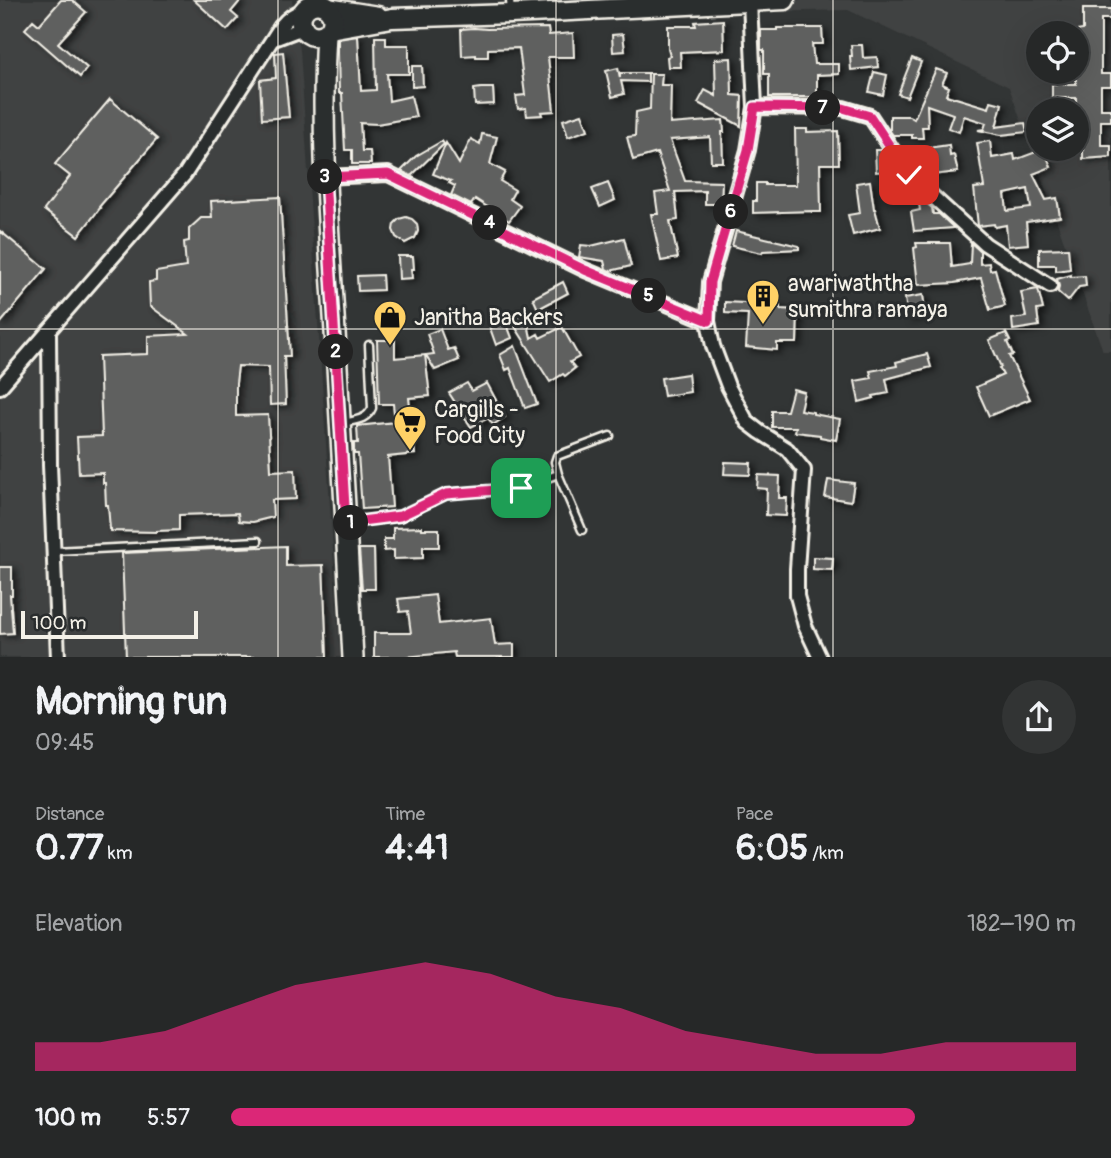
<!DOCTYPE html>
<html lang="en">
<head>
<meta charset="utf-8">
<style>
  body { margin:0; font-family:Pangolin,sans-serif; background:#323434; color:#f1f3f6; height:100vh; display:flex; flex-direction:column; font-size:26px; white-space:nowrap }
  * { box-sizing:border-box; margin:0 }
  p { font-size:23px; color:#a4a6a8 }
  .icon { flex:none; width:38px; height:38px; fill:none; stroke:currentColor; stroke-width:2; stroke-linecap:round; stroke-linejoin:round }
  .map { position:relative; height:657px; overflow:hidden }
  .sheet { display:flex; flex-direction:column; background:#262828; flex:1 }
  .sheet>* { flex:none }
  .fabs { position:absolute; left:1026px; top:21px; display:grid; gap:14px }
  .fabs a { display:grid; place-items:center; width:63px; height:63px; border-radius:50%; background:#262828; box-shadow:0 7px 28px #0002,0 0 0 2px #424445; font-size:35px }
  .scale { position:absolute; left:21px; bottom:18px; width:177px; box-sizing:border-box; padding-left:7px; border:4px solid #f4f1e8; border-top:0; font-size:19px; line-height:24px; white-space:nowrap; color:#f4f1e8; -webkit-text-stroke:5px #2a2d2e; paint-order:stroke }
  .pin { position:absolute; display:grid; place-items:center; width:60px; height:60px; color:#fff; margin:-30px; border-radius:14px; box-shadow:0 4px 10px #0006 }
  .km { position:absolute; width:35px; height:35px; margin:-18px; border-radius:50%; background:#222; color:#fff; font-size:19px; line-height:35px; text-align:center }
  .round { display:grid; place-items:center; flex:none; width:74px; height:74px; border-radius:37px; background:#323434 }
  .headline { display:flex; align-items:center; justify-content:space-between; height:119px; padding:0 35px }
  h1 { font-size:38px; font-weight:700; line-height:52px }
  .figures { display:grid; grid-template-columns:repeat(3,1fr); gap:10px; height:119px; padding:7px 35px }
  .figures div { display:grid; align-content:center }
  .figures b { font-size:35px; font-weight:700 }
  .figures small { font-size:19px; font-weight:400 }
  .figures p { font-size:19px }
  .chart { height:196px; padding:14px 35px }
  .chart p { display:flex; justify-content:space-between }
  .chart svg { width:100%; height:126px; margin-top:7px; fill:#db2777; opacity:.7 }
  ul { padding:0 35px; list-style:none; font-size:23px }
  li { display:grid; grid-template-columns:112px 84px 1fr; align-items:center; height:52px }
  li i { height:18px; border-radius:9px; background:#db2777 }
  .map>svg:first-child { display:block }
</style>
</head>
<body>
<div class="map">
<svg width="1111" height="658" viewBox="0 0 1111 658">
  <defs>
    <filter id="shadow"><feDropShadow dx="4.5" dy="2.5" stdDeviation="3.5" flood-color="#0009"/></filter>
  </defs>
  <rect width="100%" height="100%" fill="#323535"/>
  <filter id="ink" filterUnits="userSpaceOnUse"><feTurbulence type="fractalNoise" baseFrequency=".0143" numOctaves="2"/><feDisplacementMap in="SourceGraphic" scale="14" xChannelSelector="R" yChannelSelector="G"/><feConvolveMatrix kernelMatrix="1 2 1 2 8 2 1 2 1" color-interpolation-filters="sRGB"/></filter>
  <g filter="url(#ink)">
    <!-- built -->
    <path fill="#404242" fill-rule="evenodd" d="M 0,0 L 292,0 L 300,50 L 340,657 L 0,657 Z
      M 641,0 L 1111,0 L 1111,351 L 1103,351 L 1009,87 L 848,10 L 641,15 ZM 1038,33 L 1076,33 L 1076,72 L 1038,72 ZM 1038,110 L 1076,110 L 1076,149 L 1038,149 Z"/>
    <!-- building -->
    <path fill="#5f605f" stroke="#f4f1e8" stroke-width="2" fill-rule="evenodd" filter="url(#shadow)" d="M 61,0 L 72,0 L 86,12 L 58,43 L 87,68 L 80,77 L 25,29 L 33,20 L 39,25 Z
      M 194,0 L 241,0 L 231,12 L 238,18 L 227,30 Z
      M 1083,9 L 1111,9 L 1111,19 L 1101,19 L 1101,74 L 1111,74 L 1111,86 L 1101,86 L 1101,109 L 1111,109 L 1111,121 L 1101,121 L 1101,145 L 1111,145 L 1111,157 L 1083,159 L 1083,123 L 1076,123 L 1076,98 L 1052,98 L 1052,84 L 1076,84 L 1076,31 L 1083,30 Z
      M 723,20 L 724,50 L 680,52 L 681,67 L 668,67 L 667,57 L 670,56 L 668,49 L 668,26 L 696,26 L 695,22 Z
      M 474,28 L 487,29 L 548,28 L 549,35 L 573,33 L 574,57 L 548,57 L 554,111 L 541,112 L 542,115 L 527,116 L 526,108 L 518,109 L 516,96 L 525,95 L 519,48 L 488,49 L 488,57 L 476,57 L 476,55 L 462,56 L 461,29 Z
      M 777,28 L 822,28 L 823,44 L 812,44 L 814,64 L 839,64 L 839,74 L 817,75 L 817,97 L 769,97 L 769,74 L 764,74 L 764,50 L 761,50 L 761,30 L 777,30 Z
      M 623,34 L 625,51 L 613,52 L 612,35 Z
      M 358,36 L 361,91 L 376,90 L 375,37 L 386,37 L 386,45 L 409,45 L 409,74 L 387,74 L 389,101 L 411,96 L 416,117 L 377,124 L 360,123 L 362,151 L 370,151 L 371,164 L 352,164 L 352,150 L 345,150 L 342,93 L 339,93 L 338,52 L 338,39 Z
      M 851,45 L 862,45 L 863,58 L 877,57 L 878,67 L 851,70 L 850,56 L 852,56 Z
      M 283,52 L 289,117 L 262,119 L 260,80 L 276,78 L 275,53 Z
      M 731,58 L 732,95 L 742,96 L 741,126 L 698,103 L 705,90 L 716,96 L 715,59 Z
      M 912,58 L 921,62 L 907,97 L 898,94 Z
      M 412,66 L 422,66 L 423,86 L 412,87 Z
      M 618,68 L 620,78 L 620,73 L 648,73 L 648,82 L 621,81 L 624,94 L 612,97 L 606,71 Z
      M 936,69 L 947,73 L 942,84 L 949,87 L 946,95 L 989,108 L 991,101 L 1002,104 L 996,127 L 1025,123 L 1027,132 L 1001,135 L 978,130 L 984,129 L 986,123 L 964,116 L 959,132 L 948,128 L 953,114 L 927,105 L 928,127 L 922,127 L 923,138 L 912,138 L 912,135 L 893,135 L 890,131 L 890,116 L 909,116 L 914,119 Z
      M 874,72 L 887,75 L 883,95 L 869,92 Z
      M 651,74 L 662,74 L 661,85 L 671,85 L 670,124 L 723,120 L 724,132 L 722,132 L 723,162 L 711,162 L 710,137 L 670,140 L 685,181 L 722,182 L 721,204 L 705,204 L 705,191 L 675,192 L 678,220 L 670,221 L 678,258 L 661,261 L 651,214 L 658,214 L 655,193 L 670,191 L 657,153 L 633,160 L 627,137 L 635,136 L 636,112 L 650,109 Z
      M 481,88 L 493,88 L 494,104 L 475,105 L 474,89 Z
      M 110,99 L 157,139 L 99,207 L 100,208 L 78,236 L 44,210 L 70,176 L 55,164 Z
      M 582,114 L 588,130 L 568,137 L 563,120 Z
      M 795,129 L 807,129 L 807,132 L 838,131 L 839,164 L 820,164 L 821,212 L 812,212 L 812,211 L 753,213 L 753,201 L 756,201 L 756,183 L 765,183 L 765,185 L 796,185 Z
      M 482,134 L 497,137 L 490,164 L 505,172 L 500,181 L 515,190 L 510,199 L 520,206 L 509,221 L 475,199 L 471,205 L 451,195 L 455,186 L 449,183 L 451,181 L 433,174 L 446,143 L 459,164 L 471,139 L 480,144 Z
      M 442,141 L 444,144 L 411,176 L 401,171 L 416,156 Z
      M 990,141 L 992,158 L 1014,154 L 1015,160 L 1044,149 L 1051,167 L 1033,174 L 1046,200 L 1057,198 L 1060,217 L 1026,222 L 1028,244 L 1008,246 L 1006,225 L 995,227 L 994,224 L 978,226 L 974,188 L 984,187 L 977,143 ZM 1028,189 L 1031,208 L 1007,211 L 1005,194 Z
      M 949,145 L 950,156 L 954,155 L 958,172 L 933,175 L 931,161 L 929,161 L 928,157 L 927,148 Z
      M 875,150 L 882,150 L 884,154 L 886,171 L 876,172 Z
      M 870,181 L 874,209 L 875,209 L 880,228 L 853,235 L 848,215 L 860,213 L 856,183 Z
      M 608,183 L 615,200 L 600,207 L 592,189 Z
      M 280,197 L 290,356 L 284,356 L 286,404 L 270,405 L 269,367 L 238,366 L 236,383 L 236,416 L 268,415 L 271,471 L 295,470 L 296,499 L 272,500 L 273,517 L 253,522 L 239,521 L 238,513 L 179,515 L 179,530 L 157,531 L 157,532 L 111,531 L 111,529 L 110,529 L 108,505 L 106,505 L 105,483 L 103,483 L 103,473 L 79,474 L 77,437 L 102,436 L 99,356 L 148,354 L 148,336 L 188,334 L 150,306 L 149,282 L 156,281 L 156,272 L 186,267 L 184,242 L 189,241 L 189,229 L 201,218 L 212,218 L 211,201 Z
      M 926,203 L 932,208 L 933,214 L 939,214 L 954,228 L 914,231 L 911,212 L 920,210 L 919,204 Z
      M 406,217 L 412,219 L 417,224 L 418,231 L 415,238 L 405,243 L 396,237 L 393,230 L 394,224 L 399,219 Z
      M 0,231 L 46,269 L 0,324 Z
      M 736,231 L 799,246 L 799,249 L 763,251 L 762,253 L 732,246 Z
      M 624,238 L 631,266 L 610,271 L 606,269 L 604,261 L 579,257 L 581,245 L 591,246 Z
      M 916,243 L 950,243 L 952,267 L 970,264 L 971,243 L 980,251 L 980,264 L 989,263 L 990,270 L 995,269 L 1005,306 L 990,310 L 981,278 L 954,283 L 918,285 L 914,248 L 917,247 Z
      M 1068,248 L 1070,269 L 1056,271 L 1056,265 L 1039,265 L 1039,249 Z
      M 398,256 L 411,256 L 411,257 L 413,257 L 414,269 L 411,269 L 412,278 L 399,279 Z
      M 382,275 L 383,290 L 358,291 L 357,276 Z
      M 1071,275 L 1071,277 L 1085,276 L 1086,286 L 1079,287 L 1068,301 L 1058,292 L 1059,286 L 1057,279 Z
      M 563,282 L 568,293 L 538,309 L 533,298 Z
      M 1038,289 L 1043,309 L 1037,310 L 1039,326 L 1013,330 L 1012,319 L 1026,317 L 1021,292 Z
      M 923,295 L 926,315 L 908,318 L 905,298 Z
      M 725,302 L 780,305 L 780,309 L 798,310 L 797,343 L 777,343 L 777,350 L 746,347 L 748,314 L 725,313 Z
      M 525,309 L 531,338 L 538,334 L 540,338 L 562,327 L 579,357 L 570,362 L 575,368 L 565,376 L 563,374 L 550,382 L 511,320 L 517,318 L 516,311 Z
      M 506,322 L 512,338 L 496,345 L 490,328 Z
      M 440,329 L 448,350 L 454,348 L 459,360 L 435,370 L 426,355 L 434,354 L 427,334 Z
      M 1006,333 L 1010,341 L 1007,342 L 1013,355 L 1009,356 L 1030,399 L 989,416 L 976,387 L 1003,375 L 999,368 L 1001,367 L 989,340 Z
      M 377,340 L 395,340 L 395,358 L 425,355 L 430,396 L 409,398 L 415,454 L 388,457 L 392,507 L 362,509 L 358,454 L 354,454 L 354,443 L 358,443 L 357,426 L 395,422 L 393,404 L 379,404 Z
      M 515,346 L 537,404 L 525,408 L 510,368 L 506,370 L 500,355 Z
      M 927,354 L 931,367 L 886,379 L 889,393 L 873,396 L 874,398 L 859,402 L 855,381 L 872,378 L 870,371 L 897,366 L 896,362 Z
      M 688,374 L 690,392 L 664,396 L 661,378 Z
      M 467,383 L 472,391 L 487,383 L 505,417 L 493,425 L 488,418 L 471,427 L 449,393 Z
      M 793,389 L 804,392 L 800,410 L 813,412 L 813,414 L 840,419 L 836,440 L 820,437 L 820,435 L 795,432 L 796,427 L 772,427 L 772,411 L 787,411 Z
      M 725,462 L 751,463 L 750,475 L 724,474 Z
      M 758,475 L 780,476 L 779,498 L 787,498 L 786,516 L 766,515 L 767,489 L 757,488 Z
      M 828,480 L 854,483 L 851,501 L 825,497 Z
      M 422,527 L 422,529 L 439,529 L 439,547 L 423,547 L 423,558 L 394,559 L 394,550 L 384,551 L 384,539 L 393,539 L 393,528 Z
      M 286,546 L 286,566 L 323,565 L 327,657 L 126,657 L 122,553 Z
      M 359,549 L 374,549 L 375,589 L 362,589 Z
      M 813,557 L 833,558 L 832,570 L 813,569 Z
      M 0,567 L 12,567 L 12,595 L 10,595 L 13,633 L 0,634 Z
      M 435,595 L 439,624 L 491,618 L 495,645 L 514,644 L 514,657 L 455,657 L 454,652 L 405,657 L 374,657 L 374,633 L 411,633 L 408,611 L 400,612 L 398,599 Z"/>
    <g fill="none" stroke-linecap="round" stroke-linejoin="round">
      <defs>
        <path id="lane" d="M 510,0 L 511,13
          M 343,423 C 355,420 367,420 372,408 L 369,345
          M 558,474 L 555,462 L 557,456 L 610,436
          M 348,523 L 400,517 L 446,494 L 521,488 L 558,474 L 582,530
          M 54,551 L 258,541"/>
        <path id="street" d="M 750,2 L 755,107
          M 274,39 L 303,28
          M 325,177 L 388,174 L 585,270 L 708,321
          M 49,332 L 50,465 L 58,658
          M 0,387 L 185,174 L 281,26 C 288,17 294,13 304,10
          M 820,658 L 805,626 L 797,596 L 797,569 L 804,470 L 787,449 L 760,432 L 747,422 L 728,386 L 713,346 L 708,321 L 710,282 L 748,150 L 755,107 L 843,108 L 870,116 L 909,175 L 985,244 L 1050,286"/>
        <path id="secondary" d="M 327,8 L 378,16
          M 330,29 L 392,18 L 511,14 L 785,0"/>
        <path id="primary" d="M301 20a16 16 0 1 1 32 0a16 16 0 1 1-32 0Z
          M 326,34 C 320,133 329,233 335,332 C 342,441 347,549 353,658"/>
      </defs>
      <!-- lane casing -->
      <use href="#lane" stroke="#f4f1e8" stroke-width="11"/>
      <!-- street casing -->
      <use href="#street" stroke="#f4f1e8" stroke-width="18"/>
      <!-- secondary casing -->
      <use href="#secondary" stroke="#f4f1e8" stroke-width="23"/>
      <!-- primary casing -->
      <use href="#primary" stroke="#f4f1e8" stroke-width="24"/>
      <!-- lane -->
      <use href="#lane" stroke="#2a2d2e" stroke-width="6"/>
      <!-- street -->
      <use href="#street" stroke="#2a2d2e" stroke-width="12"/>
      <!-- secondary -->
      <use href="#secondary" stroke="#2a2d2e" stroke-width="18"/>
      <!-- primary -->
      <use href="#primary" stroke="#2a2d2e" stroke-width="19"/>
    </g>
  </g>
  <g fill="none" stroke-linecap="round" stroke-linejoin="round" filter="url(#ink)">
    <defs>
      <path id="route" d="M 521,488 L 446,494 L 400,516 L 346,523 L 325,177 L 388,174 L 585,270 L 709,321 L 710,282 L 748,150 L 755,107 L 843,108 L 870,116 L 909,175"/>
    </defs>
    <!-- route casing -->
    <use href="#route" stroke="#fff" stroke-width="14"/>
    <!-- route -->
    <use href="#route" stroke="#db2777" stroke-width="9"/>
  </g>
  <!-- grid -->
  <path fill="none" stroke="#f4f1e8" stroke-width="2" stroke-opacity="0.55" d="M 278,0 L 278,658M 556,0 L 556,658M 833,0 L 833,658M 0,329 L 1111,329"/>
  <!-- icons -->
  <defs>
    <symbol id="building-pin" viewBox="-11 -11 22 30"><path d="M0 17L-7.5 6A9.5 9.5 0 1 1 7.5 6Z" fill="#ffd166" stroke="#2a2d2e"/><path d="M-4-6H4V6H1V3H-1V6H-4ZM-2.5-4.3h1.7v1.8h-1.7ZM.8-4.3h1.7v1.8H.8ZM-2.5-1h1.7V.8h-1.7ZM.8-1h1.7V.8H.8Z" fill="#111"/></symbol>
    <symbol id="shop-pin" viewBox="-11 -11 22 30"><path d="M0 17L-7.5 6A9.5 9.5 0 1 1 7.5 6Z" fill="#ffd166" stroke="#2a2d2e"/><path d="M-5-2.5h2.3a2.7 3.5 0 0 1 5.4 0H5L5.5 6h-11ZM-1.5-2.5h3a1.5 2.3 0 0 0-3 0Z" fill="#111"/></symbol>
    <symbol id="supermarket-pin" viewBox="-11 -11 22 30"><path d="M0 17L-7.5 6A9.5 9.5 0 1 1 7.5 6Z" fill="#ffd166" stroke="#2a2d2e"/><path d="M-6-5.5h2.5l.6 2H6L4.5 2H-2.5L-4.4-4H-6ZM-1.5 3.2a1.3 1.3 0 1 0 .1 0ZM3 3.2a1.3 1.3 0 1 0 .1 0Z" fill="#111"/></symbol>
  </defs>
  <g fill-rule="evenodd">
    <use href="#building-pin" x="744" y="277" width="38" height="52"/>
    <use href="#shop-pin" x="371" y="298" width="38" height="52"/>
    <use href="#supermarket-pin" x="391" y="403" width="38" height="52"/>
  </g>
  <g text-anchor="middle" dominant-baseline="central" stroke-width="6" stroke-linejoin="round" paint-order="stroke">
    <!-- poi labels -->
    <g font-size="23" fill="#f4f1e8" stroke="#2a2d2e" text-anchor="start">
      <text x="788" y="283">awariwaththa<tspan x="788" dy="26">sumithra ramaya</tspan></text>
      <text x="414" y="317">Janitha Backers</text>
      <text x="434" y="409">Cargills -<tspan x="434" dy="26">Food City</tspan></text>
    </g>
  </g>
</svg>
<div class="fabs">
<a><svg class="icon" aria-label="locate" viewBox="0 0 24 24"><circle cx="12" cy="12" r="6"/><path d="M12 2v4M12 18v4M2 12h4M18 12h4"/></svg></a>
<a><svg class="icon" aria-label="layers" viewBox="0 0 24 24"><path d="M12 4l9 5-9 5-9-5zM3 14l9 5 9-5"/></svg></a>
</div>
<div class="scale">100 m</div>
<div class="pin" style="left:521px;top:488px;background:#1e9e55"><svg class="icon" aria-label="arrive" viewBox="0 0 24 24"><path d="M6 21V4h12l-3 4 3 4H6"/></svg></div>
<div class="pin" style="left:909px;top:175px;background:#d93025"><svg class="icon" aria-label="check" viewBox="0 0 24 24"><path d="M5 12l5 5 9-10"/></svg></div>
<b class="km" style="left:351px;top:523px">1</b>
<b class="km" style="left:336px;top:352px">2</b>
<b class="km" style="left:325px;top:177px">3</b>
<b class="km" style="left:490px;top:223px">4</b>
<b class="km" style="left:649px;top:296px">5</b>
<b class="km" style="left:731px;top:212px">6</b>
<b class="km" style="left:823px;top:108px">7</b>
</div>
<section class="sheet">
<div class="headline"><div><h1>Morning run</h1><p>09:45</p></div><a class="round"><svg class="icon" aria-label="share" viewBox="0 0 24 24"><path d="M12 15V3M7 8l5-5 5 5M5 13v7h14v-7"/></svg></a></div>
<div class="figures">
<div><p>Distance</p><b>0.77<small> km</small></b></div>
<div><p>Time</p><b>4:41</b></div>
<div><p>Pace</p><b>6:05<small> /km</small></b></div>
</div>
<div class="chart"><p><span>Elevation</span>182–190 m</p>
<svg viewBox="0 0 160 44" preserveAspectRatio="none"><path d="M0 44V34L10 34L20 30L30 22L40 14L50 10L60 6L70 10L80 18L90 22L100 30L110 34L120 38L130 38L140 34L150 34L160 34V44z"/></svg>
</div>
<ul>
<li><b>100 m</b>5:57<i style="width:81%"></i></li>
</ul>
</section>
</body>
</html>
